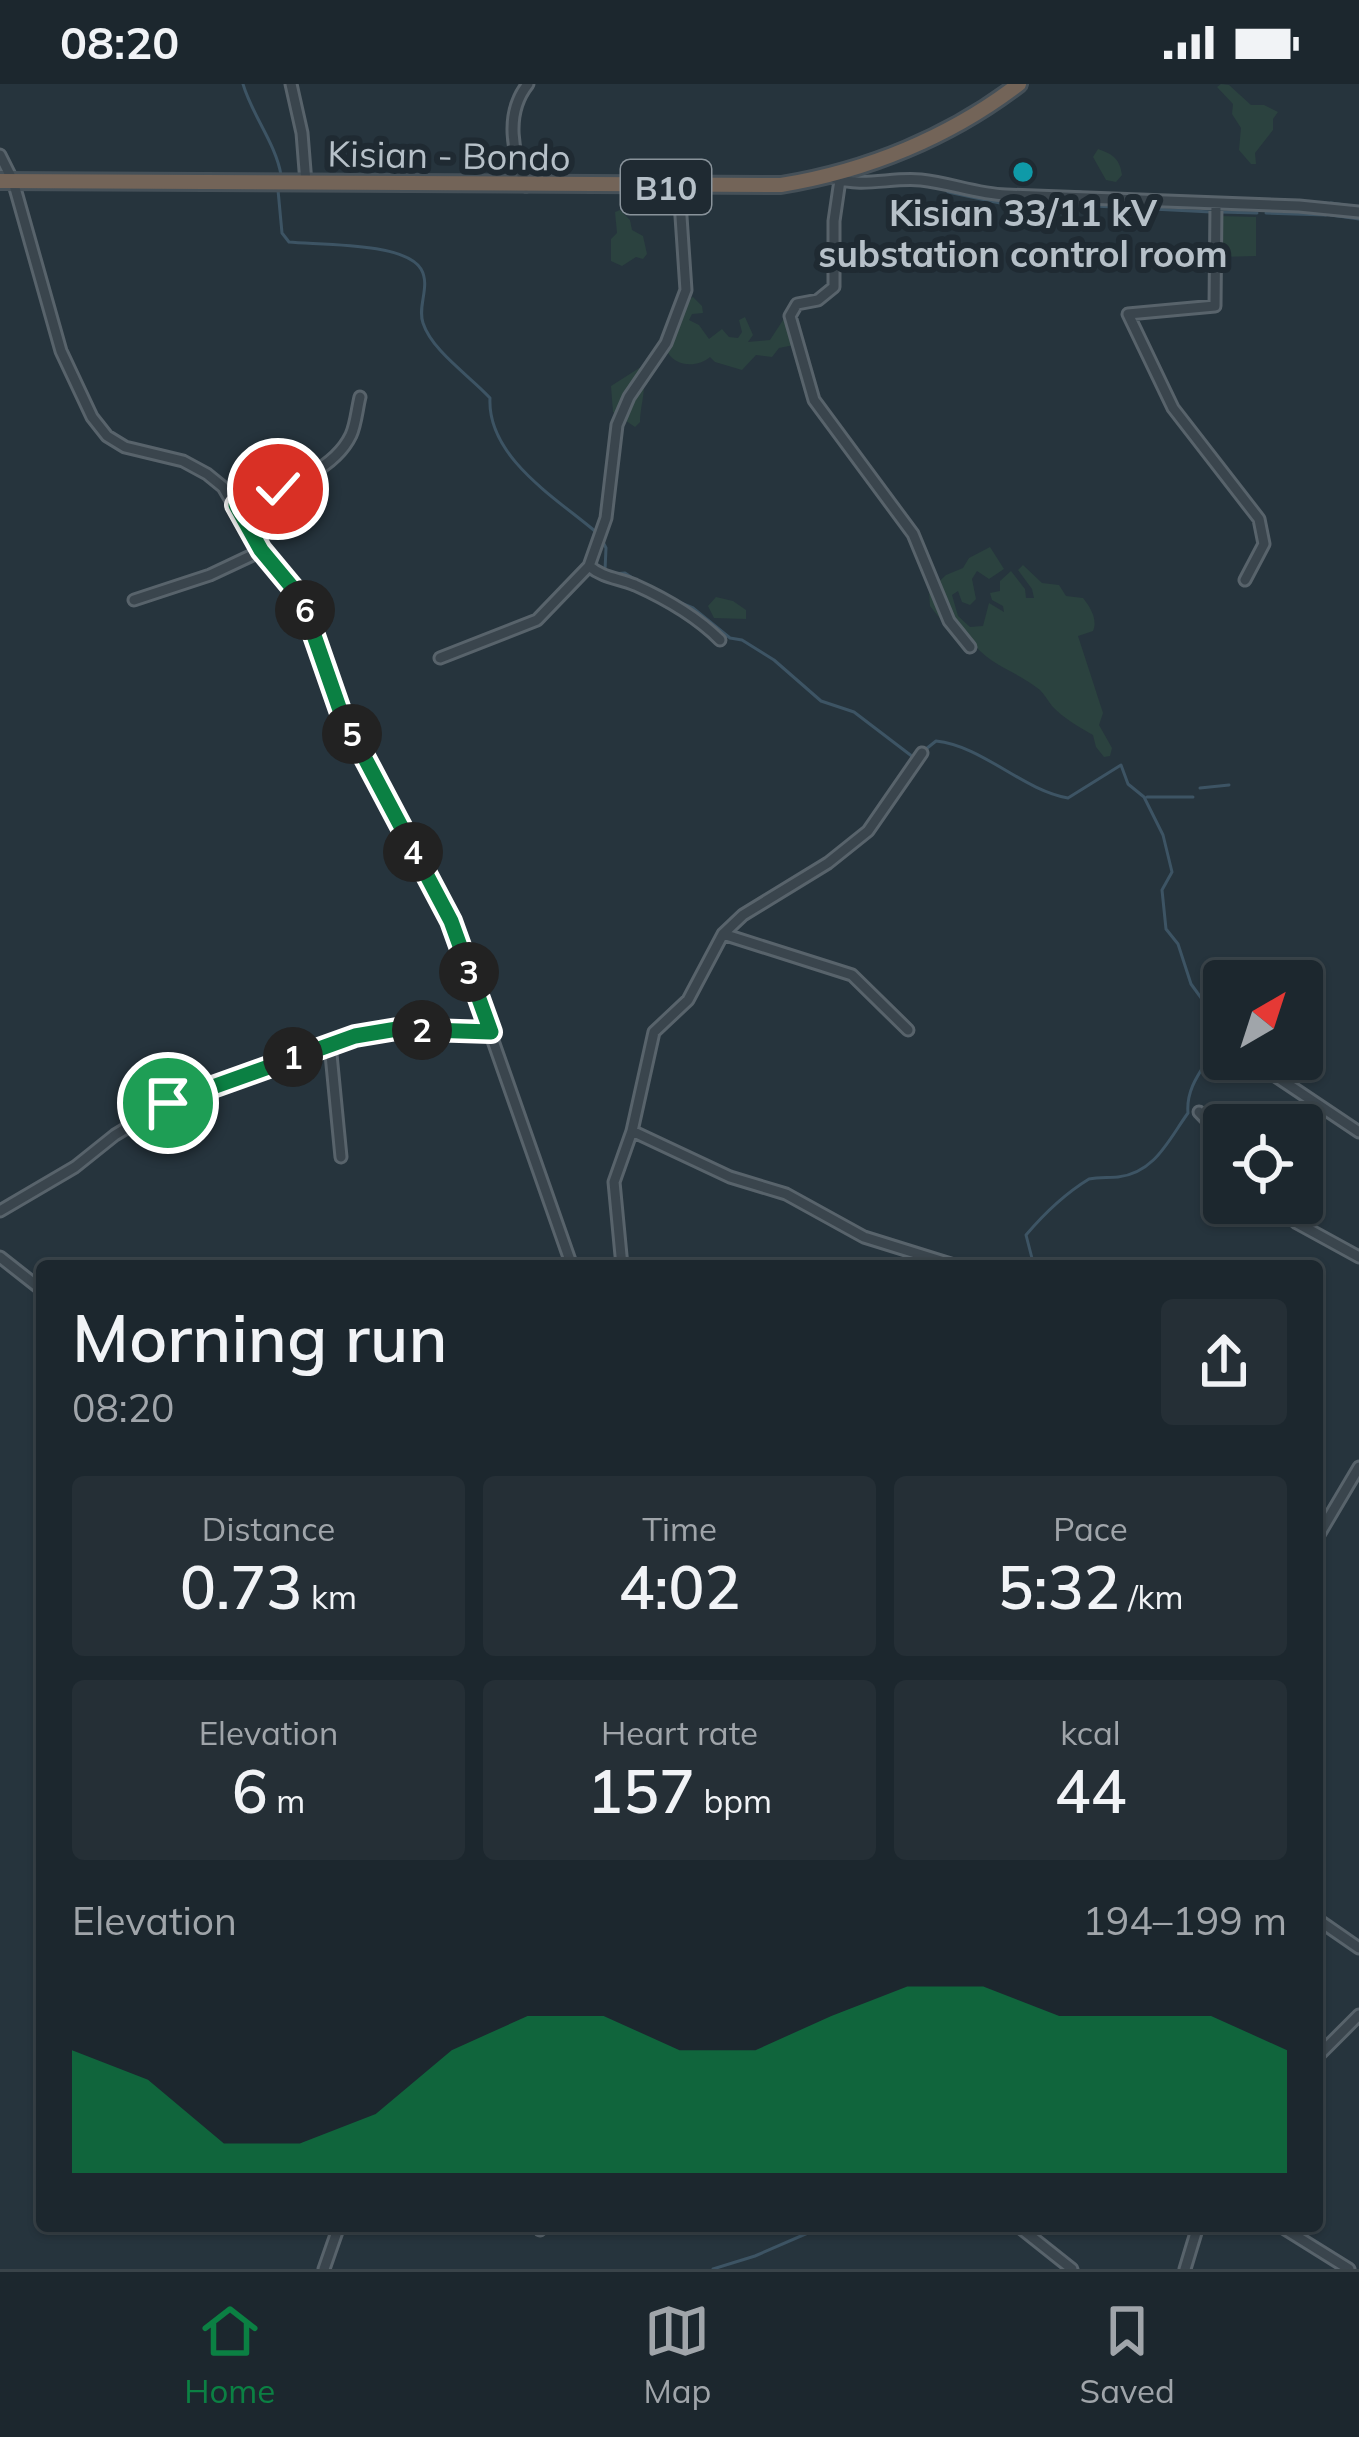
<!DOCTYPE html>
<html lang="en">
<head>
<meta charset="utf-8">
<style>
  body { margin:0; font-family:Mulish,sans-serif; background:#252f36; color:#f1f3f6; height:100vh; display:flex; flex-direction:column; font-size:45px; white-space:nowrap }
  * { box-sizing:border-box; margin:0 }
  p { font-size:39px; color:#a0a5aa }
  .icon { flex:none; width:66px; height:66px; fill:none; stroke:currentColor; stroke-width:2; stroke-linecap:round; stroke-linejoin:round }
  .map { position:relative; flex:1; overflow:hidden }
  .drawer { position:absolute; left:36px; top:1176px; width:1287px; height:972px; display:flex; flex-direction:column; background:#1c272e; border-radius:12px; box-shadow:0 3px 9px #0004,0 0 0 3px #3a444a }
  .drawer>* { flex:none }
  .needle { width:78px; rotate:39deg }
  .fabs { position:absolute; left:1203px; top:876px; display:grid; gap:24px }
  .fabs a { display:grid; place-items:center; width:120px; height:120px; border-radius:12px; background:#1c272e; box-shadow:0 3px 9px #0004,0 0 0 3px #3a444a; font-size:60px }
  .pin { position:absolute; display:grid; place-items:center; width:102px; height:102px; color:#fff; margin:-51px; border:6px solid #fff; border-radius:50%; box-shadow:0 3px 12px #0007 }
  .km { position:absolute; width:60px; height:60px; margin:-30px; border-radius:50%; background:#222; color:#fff; font-size:33px; line-height:60px; text-align:center }
  .round { display:grid; place-items:center; flex:none; width:126px; height:126px; border-radius:12px; background:#252f36 }
  .headline { display:flex; align-items:center; justify-content:space-between; height:204px; padding:0 36px }
  h1 { font-size:66px; font-weight:600; line-height:90px }
  .metrics { display:grid; grid-template-columns:repeat(3,1fr); gap:18px; height:204px; padding:12px 36px }
  .metrics div { display:grid; align-content:center; border-radius:12px; background:#252f36; text-align:center }
  .metrics b { font-size:60px; font-weight:600 }
  .metrics small { font-size:33px; font-weight:400 }
  .metrics p { font-size:33px }
  .chart { height:336px; padding:24px 36px }
  .chart p { display:flex; justify-content:space-between }
  .chart svg { width:100%; height:216px; margin-top:12px; fill:#0b8043; opacity:.7 }
  .status { display:flex; justify-content:space-between; align-items:center; height:84px; padding:0 60px; background:#1c272e; direction:ltr }
  .status svg { height:33px; fill:currentColor }
  .tabs { display:flex; justify-content:space-around; align-items:center; height:168px; border-top:3px solid #3a444a; background:#1c272e; font-size:33px; color:#a0a5aa }
  .tabs a { display:grid; justify-items:center; gap:6px }
  .tabs .on { color:#0b8043 }
  .map>svg:first-child { display:block }
</style>
</head>
<body>
<div class="status"><b>08:20</b><svg viewBox="0 0 49 12"><path d="M0 12V9h3v3zM5 12V6h3v6zM10 12V3h3v9zM15 12V0h3v12zM26 1h20v11H26zM47 4h2v5h-2z"/></svg></div>
<div class="map">
<svg width="1359" height="2185" viewBox="0 0 1359 2185">
  <rect width="100%" height="100%" fill="#26343d"/>
  <!-- green -->
  <path fill="#2b423f" d="M 1221,0 L 1229,1 L 1251,21 L 1264,21 L 1278,28 L 1273,35 L 1273,46 L 1255,69 L 1256,80 L 1251,80 L 1239,66 L 1241,44 L 1232,30 L 1233,20 L 1217,3 Z
    M 1098,65 C 1113,70 1120,75 1122,91 L 1116,98 L 1106,96 L 1093,73 Z
    M 620,126 L 630,136 L 632,146 L 643,152 L 647,170 L 643,175 L 636,173 L 622,182 L 611,177 L 611,155 L 617,149 L 615,128 Z
    M 1219,132 L 1256,133 L 1256,172 L 1219,173 Z
    M 693,213 L 702,222 L 703,229 L 692,230 L 689,236 L 699,241 L 709,255 L 722,245 L 729,253 L 738,254 L 742,248 L 739,236 L 745,233 L 753,251 L 748,258 L 770,256 L 785,233 L 792,241 L 794,261 L 779,264 L 772,273 L 756,271 L 742,286 L 715,278 L 710,273 C 697,284 675,283 667,267 C 670,244 671,223 693,213 Z
    M 644,281 L 647,281 L 642,291 C 647,306 640,321 640,338 L 635,343 L 613,328 L 611,302 Z
    M 990,463 L 1004,485 L 989,495 L 977,487 L 972,495 L 976,515 L 970,521 L 962,518 L 958,507 L 952,511 L 958,532 L 970,543 L 983,542 L 989,519 L 1004,528 L 1003,522 L 992,516 L 990,509 L 1000,507 L 1000,497 L 1011,487 L 1025,505 L 1026,514 L 1034,514 L 1032,505 L 1018,486 L 1023,481 L 1042,499 L 1059,501 L 1066,512 L 1083,514 C 1090,523 1098,535 1093,547 L 1078,552 L 1103,629 L 1099,641 L 1112,664 L 1110,672 L 1104,673 L 1096,663 L 1093,651 C 1079,643 1063,634 1052,622 C 1050,619 1043,609 1040,606 C 1017,587 987,581 970,555 L 957,556 L 930,522 L 929,507 L 946,491 L 963,484 L 969,474 Z
    M 716,513 L 733,517 L 746,526 L 746,535 L 714,534 L 708,522 Z"/>
  <g fill="none" stroke-linecap="round" stroke-linejoin="round">
    <!-- stream -->
    <path stroke="#3d5464" stroke-width="3" d="M 243,0 C 252,31 276,60 281,91
      M 991,105 L 1008,106
      M 278,106 L 282,149 L 289,158 C 318,161 405,158 421,185 C 431,202 417,222 423,239 C 432,267 470,292 490,314 C 487,373 556,414 596,448
      M 948,108 L 1000,119 L 1079,122
      M 1042,108 L 1081,108
      M 1088,109 L 1105,110
      M 1255,116 L 1326,119
      M 1331,119 L 1359,123
      M 1094,122 L 1211,128
      M 1220,128 L 1257,129
      M 1266,129 L 1326,131
      M 1331,131 L 1359,135
      M 602,456 L 606,464 L 605,486
      M 612,490 L 625,489 L 640,499
      M 669,514 L 693,524 L 730,554 L 742,556 L 774,576 L 821,617 L 854,628 L 913,673
      M 926,665 L 936,657 C 983,662 1022,706 1068,714 L 1121,681 L 1128,700 L 1144,713 L 1163,751 L 1172,788 L 1162,806 L 1166,845 L 1178,860 L 1191,900 L 1223,944 C 1216,975 1185,994 1188,1029 C 1169,1055 1155,1089 1118,1093 C 1108,1094 1099,1093 1089,1095 C 1066,1109 1043,1131 1026,1151 L 1034,1182
      M 1200,704 L 1229,701
      M 1147,713 L 1193,713
      M 713,2185 L 755,2172 L 824,2142"/>
    <defs>
      <path id="minor" d="M 291,0 L 302,49 L 306,99
        M 0,71 L 13,97 L 61,267 L 92,333 L 107,352 L 125,363 L 183,377 L 207,390 L 223,403 L 261,467 L 301,514 L 342,629 L 451,837 L 572,1182
        M 834,94 C 863,104 891,93 921,96 C 950,99 977,110 1006,111 L 1299,122 L 1359,128
        M 840,96 L 834,137 L 834,203 L 818,216 L 797,220 L 790,232 L 814,316 L 913,450 L 949,537 L 970,563
        M 526,102 C 513,69 504,30 528,0
        M 679,103 L 686,206 L 666,259 L 629,313 L 617,341 L 606,434 L 589,482 C 603,494 618,494 635,501 C 664,514 697,533 720,556
        M 1216,121 L 1215,222 L 1128,230 L 1173,324 L 1259,435 L 1264,460 L 1245,496
        M 235,421 C 274,406 332,391 351,351 C 356,340 357,325 360,313
        M 134,516 L 210,491 L 261,467
        M 440,574 L 537,536 L 589,482
        M 723,850 L 852,891 L 908,946
        M 1222,958 L 1224,959
        M 330,960 L 341,1073
        M 1250,975 L 1359,1048
        M 1199,1028 L 1224,1054
        M 632,1047 L 730,1093 L 786,1110 L 864,1153 L 957,1182
        M 1274,1119 L 1297,1139 L 1359,1173
        M 0,1127 L 75,1083 L 115,1051 L 168,1019 L 355,952 L 397,945 L 491,948
        M 0,1173 L 42,1206
        M 622,1182 L 614,1098 L 632,1047 L 654,948 L 688,916 L 723,850 L 743,831 L 828,779 L 868,747 L 922,669
        M 1317,1454 L 1359,1383
        M 1317,1835 L 1359,1864
        M 1317,1973 L 1359,1931
        M 538,2142 L 540,2146
        M 1018,2142 L 1072,2185
        M 1280,2142 L 1349,2185
        M 324,2185 L 339,2142
        M 1185,2185 L 1198,2142"/>
      <path id="highway" d="M 0,97 L 781,101 C 867,87 950,53 1019,0"/>
    </defs>
    <!-- minor casing -->
    <use href="#minor" stroke="#58636b" stroke-width="15"/>
    <!-- highway casing -->
    <use href="#highway" stroke="#455058" stroke-width="20"/>
    <!-- minor -->
    <use href="#minor" stroke="#3a454d" stroke-width="9"/>
    <!-- highway -->
    <use href="#highway" stroke="#736458" stroke-width="14"/>
  </g>
  <g fill="none" stroke-linecap="round" stroke-linejoin="round">
    <defs>
      <path id="route" d="M 168,1019 L 355,952 L 397,945 L 491,948 L 451,837 L 341,629 L 301,514 L 261,466 L 236,421 L 278,405"/>
    </defs>
    <!-- route casing -->
    <use href="#route" stroke="#fff" stroke-width="24"/>
    <!-- route -->
    <use href="#route" stroke="#0b8043" stroke-width="15"/>
  </g>
  <!-- markers -->
  <circle fill="#0f9aa8" stroke="#1f2a32" stroke-width="4.5" cx="1023" cy="88" r="12"/>
  <g text-anchor="middle" dominant-baseline="central" stroke-width="12" stroke-linejoin="round" paint-order="stroke">
    <!-- shield labels -->
    <rect fill="#1f2a32" stroke="#89939b" stroke-width="3" x="621" y="76" width="90" height="54" rx="9"/>
    <g font-size="33" font-weight="bold" fill="#b6c0c8">
      <text x="666" y="103">B10</text>
    </g>
    <!-- street labels -->
    <g font-size="36" fill="#b6c0c8" stroke="#1f2a32">
      <text transform="translate(449 71) rotate(1)">Kisian - Bondo</text>
    </g>
    <!-- poi labels -->
    <g font-size="36" font-weight="bold" fill="#b6c0c8" stroke="#1f2a32">
      <text x="1023" y="128">Kisian 33/11 kV<tspan x="1023" dy="41">substation control room</tspan></text>
    </g>
  </g>
</svg>
<div class="fabs">
<a><svg class="needle" viewBox="-14 -14 28 28"><path d="M0-13l5 13h-10z" fill="#e53935"/><path d="M0 13l5-13h-10z" fill="#a0a5aa"/></svg></a>
<a><svg class="icon" aria-label="locate" viewBox="0 0 24 24"><circle cx="12" cy="12" r="6"/><path d="M12 2v4M12 18v4M2 12h4M18 12h4"/></svg></a>
</div>
<div class="pin" style="left:168px;top:1019px;background:#1e9e55"><svg class="icon" aria-label="arrive" viewBox="0 0 24 24"><path d="M6 21V4h12l-3 4 3 4H6"/></svg></div>
<div class="pin" style="left:278px;top:405px;background:#d93025"><svg class="icon" aria-label="check" viewBox="0 0 24 24"><path d="M5 12l5 5 9-10"/></svg></div>
<b class="km" style="left:293px;top:973px">1</b>
<b class="km" style="left:422px;top:946px">2</b>
<b class="km" style="left:469px;top:888px">3</b>
<b class="km" style="left:413px;top:768px">4</b>
<b class="km" style="left:352px;top:650px">5</b>
<b class="km" style="left:305px;top:526px">6</b>
<section class="drawer">
<div class="headline"><div><h1>Morning run</h1><p>08:20</p></div><a class="round"><svg class="icon" aria-label="share" viewBox="0 0 24 24"><path d="M12 15V3M7 8l5-5 5 5M5 13v7h14v-7"/></svg></a></div>
<div class="metrics">
<div><p>Distance</p><b>0.73<small> km</small></b></div>
<div><p>Time</p><b>4:02</b></div>
<div><p>Pace</p><b>5:32<small> /km</small></b></div>
</div>
<div class="metrics">
<div><p>Elevation</p><b>6<small> m</small></b></div>
<div><p>Heart rate</p><b>157<small> bpm</small></b></div>
<div><p>kcal</p><b>44</b></div>
</div>
<div class="chart"><p><span>Elevation</span>194–199 m</p>
<svg viewBox="0 0 160 44" preserveAspectRatio="none"><path d="M0 44V19L10 25L20 38L30 38L40 32L50 19L60 12L70 12L80 19L90 19L100 12L110 6L120 6L130 12L140 12L150 12L160 19V44z"/></svg>
</div>
</section>
</div>
<nav class="tabs">
<a class="on"><svg class="icon" aria-label="home" viewBox="0 0 24 24"><path d="M3 11l9-7 9 7M6 9v11h12V9"/></svg>Home</a>
<a><svg class="icon" aria-label="map" viewBox="0 0 24 24"><path d="M3 6l6-2 6 2 6-2v14l-6 2-6-2-6 2zM9 4v14M15 6v14"/></svg>Map</a>
<a><svg class="icon" aria-label="saved" viewBox="0 0 24 24"><path d="M7 4h10v16l-5-4-5 4z"/></svg>Saved</a>
</nav>
</body>
</html>
